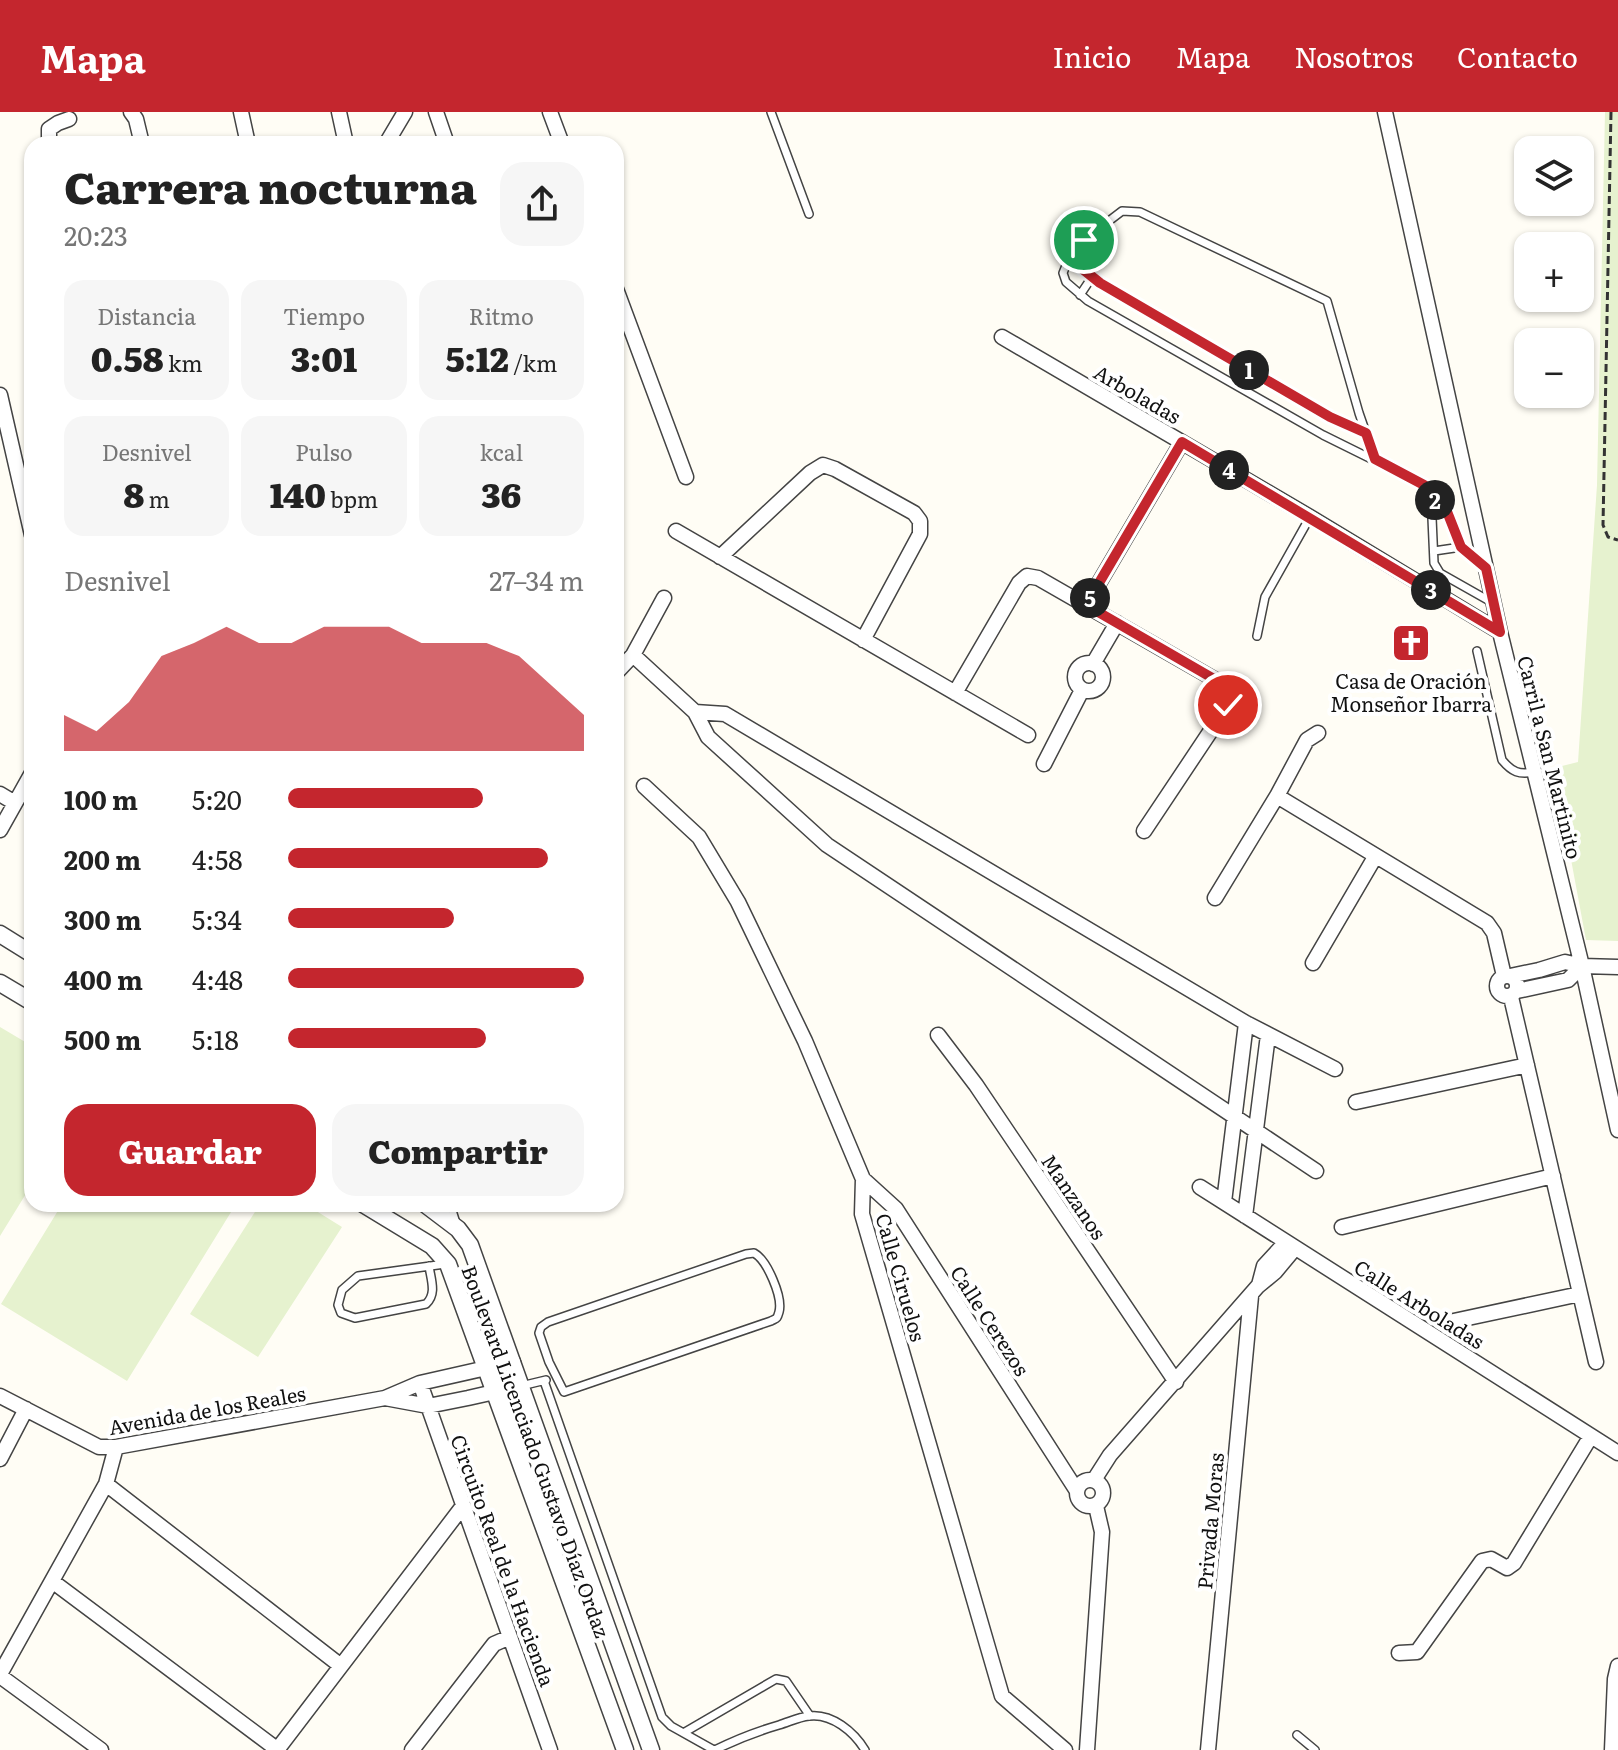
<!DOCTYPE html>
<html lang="es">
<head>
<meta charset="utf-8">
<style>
  body { margin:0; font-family:Literata,serif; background:#f6f6f6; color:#222; height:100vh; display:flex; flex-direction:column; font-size:30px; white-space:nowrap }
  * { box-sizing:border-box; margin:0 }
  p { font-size:26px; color:#767676 }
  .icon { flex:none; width:44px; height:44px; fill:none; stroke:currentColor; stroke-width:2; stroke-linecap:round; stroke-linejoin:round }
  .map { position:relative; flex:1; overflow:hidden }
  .details { position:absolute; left:24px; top:24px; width:600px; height:1076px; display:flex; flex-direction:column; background:#fff; border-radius:24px; box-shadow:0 2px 6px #0004 }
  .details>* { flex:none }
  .controls { position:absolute; left:1514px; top:24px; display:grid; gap:16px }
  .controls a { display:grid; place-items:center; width:80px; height:80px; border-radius:16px; background:#fff; box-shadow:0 2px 6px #0004; font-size:40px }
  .pin { position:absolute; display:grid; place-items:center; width:68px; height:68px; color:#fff; margin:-34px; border:4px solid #fff; border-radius:50%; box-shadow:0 2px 8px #0007 }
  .km { position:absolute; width:40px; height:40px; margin:-20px; border-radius:50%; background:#222; color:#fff; font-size:22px; line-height:40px; text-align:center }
  .round { display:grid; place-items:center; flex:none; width:84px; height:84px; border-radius:24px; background:#f6f6f6 }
  .headline { display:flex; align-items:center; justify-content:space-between; height:136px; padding:0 40px }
  h1 { font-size:44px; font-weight:800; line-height:60px }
  .stats { display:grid; grid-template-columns:repeat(3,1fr); gap:12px; height:136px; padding:8px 40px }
  .stats div { display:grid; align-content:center; border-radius:20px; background:#f6f6f6; text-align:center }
  .stats b { font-size:34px; font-weight:800 }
  .stats small { font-size:22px; font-weight:400 }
  .stats p { font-size:22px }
  .chart { height:224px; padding:16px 40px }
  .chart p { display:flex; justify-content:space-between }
  .chart svg { width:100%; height:144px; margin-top:8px; fill:#c4262e; opacity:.7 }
  .cta { display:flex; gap:16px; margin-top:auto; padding:16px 40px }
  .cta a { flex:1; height:92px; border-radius:24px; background:#c4262e; color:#fff; font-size:32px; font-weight:800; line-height:92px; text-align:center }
  .cta a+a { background:#f6f6f6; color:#222 }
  ul { padding:0 40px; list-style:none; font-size:26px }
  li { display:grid; grid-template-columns:128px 96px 1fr; align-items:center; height:60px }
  li i { height:20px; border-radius:10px; background:#c4262e }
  header { display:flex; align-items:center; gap:48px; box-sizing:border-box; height:112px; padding:0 40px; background:#c4262e; color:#fff }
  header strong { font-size:38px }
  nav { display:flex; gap:44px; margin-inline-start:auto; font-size:28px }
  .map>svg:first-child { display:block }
</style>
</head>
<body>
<header>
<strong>Mapa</strong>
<nav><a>Inicio</a><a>Mapa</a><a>Nosotros</a><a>Contacto</a></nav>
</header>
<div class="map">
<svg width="1618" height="1638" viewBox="0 0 1618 1638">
  <rect width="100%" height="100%" fill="#fffdf5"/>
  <!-- pitch -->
  <path fill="#e6f2cf" d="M 1605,0 L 1618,0 L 1618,829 L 1586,828 L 1554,656 L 1578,650 L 1597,373 Z
    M 0,915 L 32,934 L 32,1072 L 0,1124 Z
    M 62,1092 L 236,1092 L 127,1269 L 1,1192 Z
    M 260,1092 L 305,1092 L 342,1115 L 258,1245 L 190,1202 Z"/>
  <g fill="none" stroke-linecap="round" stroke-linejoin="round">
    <defs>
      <path id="service" d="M 771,0 L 809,102
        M 1069,146 C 1107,178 1151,201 1193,226 C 1250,260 1306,294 1366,321
        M 1080,183 L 1092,165
        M 1375,347 L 1359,301 L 1327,189 L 1140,100 L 1122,99 L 1084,128 L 1069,146 L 1063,161 L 1066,170 L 1088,189 L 1323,323 L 1424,373 L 1434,387 L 1446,397 L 1461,435 L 1482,453
        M 1434,387 L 1432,406 L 1434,451 L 1440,461 L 1493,491
        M 1434,439 L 1461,435
        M 1257,524 L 1265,485 L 1310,405
        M 1477,539 L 1502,648 C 1512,660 1519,663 1534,660
        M 450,1092 L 456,1111
        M 754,1141 C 767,1148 783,1185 779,1200 C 777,1207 777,1206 771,1209 L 564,1280 L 549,1250 L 539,1221 L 541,1215 L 548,1210 L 746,1142 Z
        M 429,1154 C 431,1168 437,1182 426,1192 L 355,1206 L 341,1201 L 338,1193 L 342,1178 L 358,1164 L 445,1152
        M 544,1269 L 662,1605 L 671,1614 L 714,1638
        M 521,1274 L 546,1268
        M 685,1620 L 776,1567 L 786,1569 L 810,1604
        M 1297,1623 L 1315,1638
        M 715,1638 C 737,1627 755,1620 779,1613 C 789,1610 799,1605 809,1604 C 832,1601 854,1620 865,1638"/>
      <path id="minor" d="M 131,0 L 136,7 L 142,32
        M 241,0 L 248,32
        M 339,0 L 346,32
        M 436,0 L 447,32
        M 550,0 L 562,32
        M 1385,0 L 1500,520 L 1582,854 L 1618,1018
        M 49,32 L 49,17 L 58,11 L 69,7
        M 386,32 L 405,0
        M 616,177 L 686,365
        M 1002,225 L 1310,405 L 1500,520
        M 0,283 L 32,423
        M 676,419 L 1028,623
        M 720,445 L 810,361 L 823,353 L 835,357 L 914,401 L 920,409 L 920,422 L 863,528
        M 1086,493 L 1182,330
        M 633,543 L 695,600 L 708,625 L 827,733 L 1316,1059
        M1075 565a14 14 0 1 1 28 0a14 14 0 1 1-28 0Z
        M 1093,552 L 1117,511
        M 616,561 L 633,543 L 664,486
        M 955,581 L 1019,471 L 1027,464 L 1038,466 L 1221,571 L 1230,583 L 1228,593 L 1144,719
        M 695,600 L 725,602 L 1246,911 L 1335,957
        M 1044,652 L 1082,578
        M 644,674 L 699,725 L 738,790 L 805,929 L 863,1067 L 862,1102 L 1002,1584 L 1065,1638
        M 0,682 L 15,691
        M 1277,684 L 1487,811 L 1494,821 L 1504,864
        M 0,718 L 32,661
        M 1215,786 L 1277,684 L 1307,628 L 1318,621
        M 1313,851 L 1375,745
        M1497 874a10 10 0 1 1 20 0a10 10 0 1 1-20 0Z
        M 1510,864 L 1539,858 L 1565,850 L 1582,854 L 1618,855
        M 1517,879 L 1568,868 L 1582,854
        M 1511,885 L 1596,1250
        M 938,923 L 976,973 L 1176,1270
        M 1356,990 L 1527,953
        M 863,1067 L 896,1097 L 1077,1379
        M 1200,1075 L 1618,1341
        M 1224,1090 L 1246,911
        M 1245,1104 L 1268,923
        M 1342,1115 L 1553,1064
        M 1259,1173 L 1264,1154 L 1286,1130
        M 1449,1210 L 1580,1182
        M 420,1271 L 550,1638
        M 0,1284 L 99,1335 L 116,1335 L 385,1286 L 420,1271 L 513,1250
        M 385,1286 L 428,1294 L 468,1286 L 521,1274
        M 0,1347 L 26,1297
        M 1094,1368 L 1110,1343 L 1258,1174 L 1275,1160 L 1295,1136
        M1077 1381a13 13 0 1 1 26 0a13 13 0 1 1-26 0Z
        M 106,1372 L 341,1554
        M 52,1469 L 278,1638
        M 1399,1541 L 1417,1540 L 1482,1449 L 1491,1447 L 1507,1456 L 1514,1451 L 1591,1324
        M 0,1562 L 106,1372 L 116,1335
        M 0,1564 L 101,1638
        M 277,1638 L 463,1394
        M 412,1638 L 494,1532 L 510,1525
        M 1087,1638 L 1102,1420 L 1096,1394
        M 1208,1638 L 1251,1184
        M 1612,1638 L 1615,1567 L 1618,1554"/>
      <path id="tertiary" d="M 0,822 L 32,842
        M 0,871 L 32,890
        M 363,1092 L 432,1134 L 448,1152 L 625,1638
        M 425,1092 L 458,1117 L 470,1133 L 651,1638"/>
    </defs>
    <!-- service casing -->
    <use href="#service" stroke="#444" stroke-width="10"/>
    <!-- minor casing -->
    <use href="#minor" stroke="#444" stroke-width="17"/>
    <!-- tertiary casing -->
    <use href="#tertiary" stroke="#444" stroke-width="19"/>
    <!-- path -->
    <path stroke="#333" stroke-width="3" stroke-dasharray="8 4" stroke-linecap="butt" d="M 1611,0 L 1603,413 L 1608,425 L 1618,428"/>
    <!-- service -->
    <use href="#service" stroke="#fff" stroke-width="7"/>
    <!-- minor -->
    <use href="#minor" stroke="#fff" stroke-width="14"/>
    <!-- tertiary -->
    <use href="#tertiary" stroke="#fff" stroke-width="16"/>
  </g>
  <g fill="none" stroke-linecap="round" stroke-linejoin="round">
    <defs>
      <path id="route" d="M 1084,128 L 1069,146 L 1100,171 L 1330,305 L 1366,321 L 1375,347 L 1424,373 L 1434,387 L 1446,397 L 1461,435 L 1486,456 L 1500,520 L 1182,330 L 1086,493 L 1221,571 L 1230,583 L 1228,593"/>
    </defs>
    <!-- route casing -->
    <use href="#route" stroke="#fff" stroke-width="16"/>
    <!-- route -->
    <use href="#route" stroke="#c4262e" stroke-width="10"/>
  </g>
  <!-- icons -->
  <defs>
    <symbol id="church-square" viewBox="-11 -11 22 22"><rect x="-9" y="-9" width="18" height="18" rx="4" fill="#c4262e" stroke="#fff"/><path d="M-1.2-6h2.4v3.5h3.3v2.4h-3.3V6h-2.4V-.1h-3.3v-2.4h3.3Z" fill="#fff"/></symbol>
  </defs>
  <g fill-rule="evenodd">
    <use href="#church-square" x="1389" y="509" width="44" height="44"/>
  </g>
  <g text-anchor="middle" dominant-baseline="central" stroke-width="8" stroke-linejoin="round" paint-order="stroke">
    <!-- street labels -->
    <g font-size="20" fill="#111" stroke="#fff">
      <text transform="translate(1138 281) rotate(30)">Arboladas</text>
      <text transform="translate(1551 645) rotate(76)">Carril a San Martinito</text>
      <text transform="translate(1075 1084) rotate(56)">Manzanos</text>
      <text transform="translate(902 1165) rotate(74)">Calle Ciruelos</text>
      <text transform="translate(1420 1191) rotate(32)">Calle Arboladas</text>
      <text transform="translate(991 1208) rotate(57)">Calle Cerezos</text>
      <text transform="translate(207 1297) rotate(-10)">Avenida de los Reales</text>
      <text transform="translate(537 1339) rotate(70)">Boulevard Licenciado Gustavo Díaz Ordaz</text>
      <text transform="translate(1209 1409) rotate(-85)">Privada Moras</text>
      <text transform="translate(504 1448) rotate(70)">Circuito Real de la Hacienda</text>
    </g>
    <!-- poi labels -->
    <g font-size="20" fill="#111" stroke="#fff">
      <text x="1411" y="568">Casa de Oración<tspan x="1411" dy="23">Monseñor Ibarra</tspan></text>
    </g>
  </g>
</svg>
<div class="controls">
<a><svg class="icon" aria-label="layers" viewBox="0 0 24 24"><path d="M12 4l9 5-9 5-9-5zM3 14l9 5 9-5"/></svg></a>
<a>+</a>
<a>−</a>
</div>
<div class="pin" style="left:1084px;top:128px;background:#1e9e55"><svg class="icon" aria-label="arrive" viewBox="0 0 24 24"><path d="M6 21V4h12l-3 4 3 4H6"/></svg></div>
<div class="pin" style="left:1228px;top:593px;background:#d93025"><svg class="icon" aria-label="check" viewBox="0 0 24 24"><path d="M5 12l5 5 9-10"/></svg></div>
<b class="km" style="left:1249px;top:258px">1</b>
<b class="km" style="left:1435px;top:388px">2</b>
<b class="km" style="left:1431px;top:478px">3</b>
<b class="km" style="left:1229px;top:358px">4</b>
<b class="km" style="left:1090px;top:486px">5</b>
<section class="details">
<div class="headline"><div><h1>Carrera nocturna</h1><p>20:23</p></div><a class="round"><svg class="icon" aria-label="share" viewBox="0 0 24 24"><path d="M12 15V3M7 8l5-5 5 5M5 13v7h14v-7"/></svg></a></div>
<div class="stats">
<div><p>Distancia</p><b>0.58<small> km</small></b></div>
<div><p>Tiempo</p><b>3:01</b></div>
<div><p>Ritmo</p><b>5:12<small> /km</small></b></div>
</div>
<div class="stats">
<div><p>Desnivel</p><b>8<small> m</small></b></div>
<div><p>Pulso</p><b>140<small> bpm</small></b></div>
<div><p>kcal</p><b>36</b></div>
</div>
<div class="chart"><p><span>Desnivel</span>27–34 m</p>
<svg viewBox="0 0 160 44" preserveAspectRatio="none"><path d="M0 44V33L10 38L20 29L30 15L40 11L50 6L60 11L70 11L80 6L90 6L100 6L110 11L120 11L130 11L140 15L150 24L160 33V44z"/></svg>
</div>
<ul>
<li><b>100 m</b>5:20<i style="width:66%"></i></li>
<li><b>200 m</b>4:58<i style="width:88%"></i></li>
<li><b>300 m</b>5:34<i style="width:56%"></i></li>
<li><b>400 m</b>4:48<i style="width:100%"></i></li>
<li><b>500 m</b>5:18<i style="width:67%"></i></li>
</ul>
<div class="cta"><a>Guardar</a><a>Compartir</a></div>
</section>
</div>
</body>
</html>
